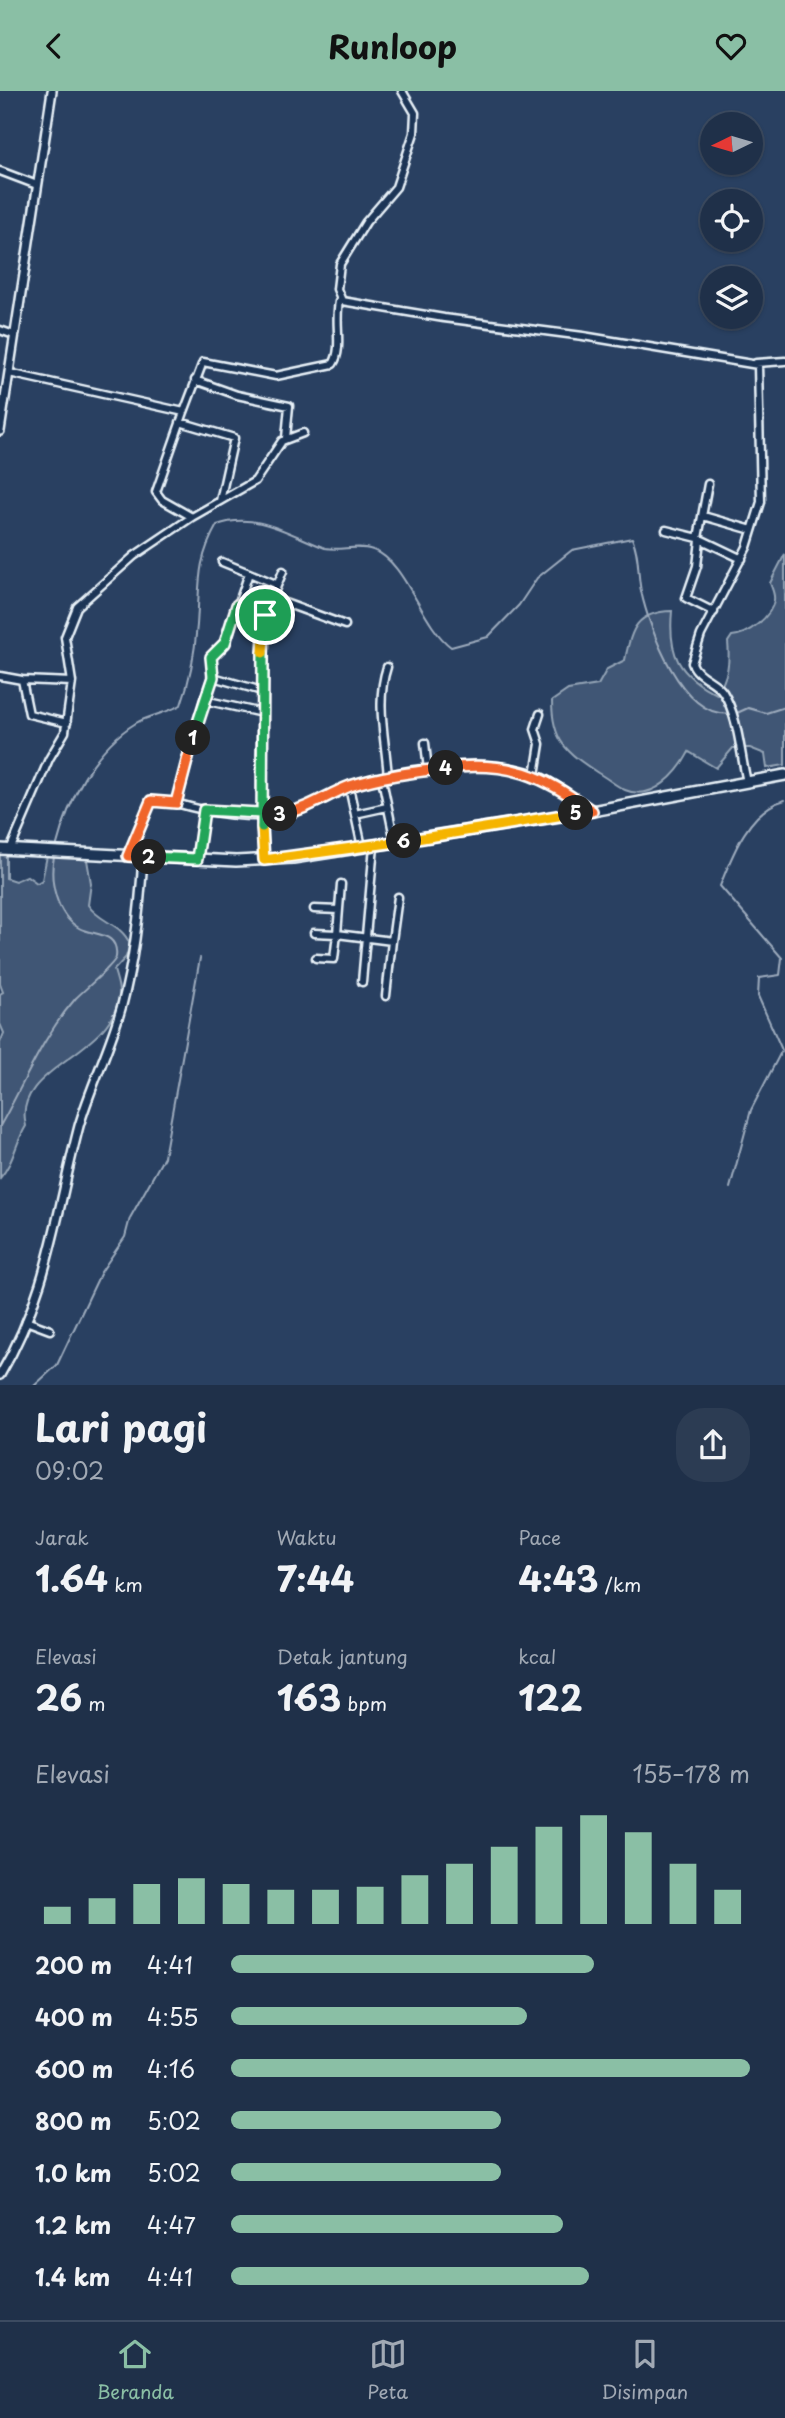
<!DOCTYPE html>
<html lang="id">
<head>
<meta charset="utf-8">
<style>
  body { margin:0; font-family:"Playpen Sans",sans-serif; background:#2c3c53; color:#f1f3f6; height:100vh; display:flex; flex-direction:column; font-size:26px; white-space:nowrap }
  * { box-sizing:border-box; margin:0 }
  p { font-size:23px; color:#a1a9b4 }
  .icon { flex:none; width:38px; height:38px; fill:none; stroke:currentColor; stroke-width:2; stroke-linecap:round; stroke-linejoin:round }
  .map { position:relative; height:1294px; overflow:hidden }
  .side { display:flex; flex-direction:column; background:#1f3049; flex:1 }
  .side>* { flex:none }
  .needle { width:46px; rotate:265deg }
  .buttons { position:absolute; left:700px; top:21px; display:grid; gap:14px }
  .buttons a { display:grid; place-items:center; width:63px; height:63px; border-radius:50%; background:#1f3049; box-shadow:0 2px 5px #0004,0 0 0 2px #3c4b61; font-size:35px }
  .pin { position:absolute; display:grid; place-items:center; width:60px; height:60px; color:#fff; margin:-30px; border:4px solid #fff; border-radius:50%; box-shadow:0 2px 7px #0007 }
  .km { position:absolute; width:35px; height:35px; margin:-18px; border-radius:50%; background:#222; color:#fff; font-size:19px; line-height:35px; text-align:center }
  .round { display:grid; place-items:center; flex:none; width:74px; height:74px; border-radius:28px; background:#2c3c53 }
  .headline { display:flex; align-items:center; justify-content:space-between; height:119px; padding:0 35px }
  h1 { font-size:38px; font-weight:700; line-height:52px }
  .metrics { display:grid; grid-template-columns:repeat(3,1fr); gap:10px; height:119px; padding:7px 35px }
  .metrics div { display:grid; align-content:center }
  .metrics b { font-size:35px; font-weight:700 }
  .metrics small { font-size:19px; font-weight:400 }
  .metrics p { font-size:19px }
  .chart { height:196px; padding:14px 35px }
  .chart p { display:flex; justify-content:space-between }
  .chart svg { width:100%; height:126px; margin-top:7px; stroke:#8abfa5; stroke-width:6 }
  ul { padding:0 35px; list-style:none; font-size:23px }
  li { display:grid; grid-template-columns:112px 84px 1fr; align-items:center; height:52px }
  li i { height:18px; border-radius:9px; background:#8abfa5 }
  header { display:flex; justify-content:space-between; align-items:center; height:91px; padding:0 35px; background:#8abfa5; color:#111; font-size:32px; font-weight:700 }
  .tabs { display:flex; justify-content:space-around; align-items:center; height:98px; border-top:2px solid #3c4b61; background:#1f3049; font-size:19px; color:#a1a9b4 }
  .tabs a { display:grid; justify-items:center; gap:4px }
  .tabs .current { color:#8abfa5 }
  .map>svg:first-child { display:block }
</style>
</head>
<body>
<header><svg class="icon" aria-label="back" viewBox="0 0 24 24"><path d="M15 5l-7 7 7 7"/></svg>Runloop<svg class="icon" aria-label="heart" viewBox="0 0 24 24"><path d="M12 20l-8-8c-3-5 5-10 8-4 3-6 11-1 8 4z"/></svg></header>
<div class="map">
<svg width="785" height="1295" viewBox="0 0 785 1295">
  <rect width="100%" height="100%" fill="#294061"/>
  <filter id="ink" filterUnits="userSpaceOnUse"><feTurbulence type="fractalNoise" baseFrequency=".0143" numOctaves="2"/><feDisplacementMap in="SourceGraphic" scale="14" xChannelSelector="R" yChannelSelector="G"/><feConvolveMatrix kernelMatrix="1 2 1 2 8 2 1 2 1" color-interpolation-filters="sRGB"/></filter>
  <g filter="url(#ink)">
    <!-- green -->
    <path fill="#415774" stroke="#94a4b6" stroke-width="2" d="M 785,463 L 785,674 L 767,677 L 765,663 L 750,657 L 733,657 L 716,677 L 689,661 C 678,682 653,711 625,699 C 616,695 607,687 598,682 C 566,661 552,650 552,610 L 568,599 L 598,594 L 607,578 L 625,569 C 631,537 637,521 672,520 C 668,563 678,584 717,603 C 728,585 730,572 728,551 L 732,545 C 747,544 772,526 774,509 C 775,503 772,498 770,492 Z
      M 48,760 L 86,763 L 91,792 L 88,814 C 100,832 121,832 130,853 L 126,866 L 114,879 C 116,887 120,896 119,905 C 112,964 11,977 26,1035 C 15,1053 14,1071 0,1087 L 0,952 L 4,942 L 0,933 L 0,903 L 3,901 L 0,893 L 0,762 L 6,763 L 6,787 L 15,790 L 27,785 L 37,792 L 42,789 Z"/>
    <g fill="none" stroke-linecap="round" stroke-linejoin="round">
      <!-- stream -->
      <path stroke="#9dabbd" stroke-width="2" d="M 737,622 L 748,617 L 766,622 L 785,616
        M 56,757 C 68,710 93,658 136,632 C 150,624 167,622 181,614 C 190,589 195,560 197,534 C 200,493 196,471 217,434 C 255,420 289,443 325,457 C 341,460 357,453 373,459 C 406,470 421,534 451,556 L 488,546 L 519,514 L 537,487 L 572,459 L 632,447 C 640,465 637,481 641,500 C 649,537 682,629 731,622
        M 0,1035 C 25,991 42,946 76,907 C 83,900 116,872 116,866 C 119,840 93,845 79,837 C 56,824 49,789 54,766
        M 730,1097 L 751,1019 L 782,959 L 758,905 L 759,887 L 780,884 L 782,867 L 720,795 C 732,764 749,718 785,709
        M 34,1295 L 57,1274 L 101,1181 L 125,1146 L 130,1127 L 164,1066 L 200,867"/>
      <defs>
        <path id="minor" d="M 402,0 L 415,22 L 414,42 L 396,96 L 366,131 L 340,173 L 337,198 L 342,210 L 444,227 L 583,245 L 758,274 L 761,411 L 747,456 L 701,544 L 692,572 C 697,586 715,589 723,601 C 739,627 740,663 747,691
          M 0,80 L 37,94
          M 0,239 L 14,244
          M 756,272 L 785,270
          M 9,282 L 184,321 L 203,271 L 276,285 L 333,273 C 344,257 333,227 340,207
          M 195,289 L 237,304 L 289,315 L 286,347
          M 184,321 L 156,401 L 162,409 L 192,426
          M 180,331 L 234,347 L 220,410
          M 703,425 L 752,439
          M 666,439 L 698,447 L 742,468
          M 698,447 L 708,393
          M 700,449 L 697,475 L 686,507 L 714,521
          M 222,471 L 276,493
          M 271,507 L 345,534
          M 237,514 L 265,524
          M 387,576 C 375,612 386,650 388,687
          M 0,585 L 22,589 L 29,623 L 67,632
          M 213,586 L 262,600
          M 22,589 L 72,591
          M 204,609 L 213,586 L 211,566 L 225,552 L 249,482
          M 262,622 L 204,609 L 176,712 C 209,722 252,729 287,723 C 310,718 328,703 350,695 C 399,678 478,666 529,681 C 552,689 572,706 592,720
          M 425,652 L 428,679
          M 535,684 L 540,653 L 535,638 L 540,623
          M 382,688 L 395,751
          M 349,696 L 362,756
          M 355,723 L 387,716
          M 10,759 L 49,668 L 65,641 L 72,591 L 65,546 L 77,516 L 134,465 L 192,426 L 255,390 L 282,350 L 303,342
          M 128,765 L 151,710 L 176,712
          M 197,768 L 204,719
          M 264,769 L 261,664 L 265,524 L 283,480
          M 314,818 L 339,819
          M 314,842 L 337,843 L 341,793
          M 392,850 L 398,806
          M 316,867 L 334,868 L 337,843 L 392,850 L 386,905
          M 362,891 L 374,755
          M 26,1230 L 50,1239"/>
        <path id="tertiary" d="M 0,340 L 52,0
          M 0,1284 C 48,1203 56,1123 79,1035 C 91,994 111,955 122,914 C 135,866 140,816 143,766"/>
        <path id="primary" d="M 0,758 L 236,770 L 293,767 L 592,720 L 785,684"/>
      </defs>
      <!-- minor casing -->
      <use href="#minor" stroke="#e8f1f8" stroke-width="11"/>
      <!-- tertiary casing -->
      <use href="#tertiary" stroke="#e8f1f8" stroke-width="12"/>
      <!-- primary casing -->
      <use href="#primary" stroke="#e8f1f8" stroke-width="14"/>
      <!-- minor -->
      <use href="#minor" stroke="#1d3557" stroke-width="6"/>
      <!-- tertiary -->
      <use href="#tertiary" stroke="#1d3557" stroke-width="7"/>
      <!-- primary -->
      <use href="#primary" stroke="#1d3557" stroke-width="9"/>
    </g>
  </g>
  <g fill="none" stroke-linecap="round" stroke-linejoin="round" filter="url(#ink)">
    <defs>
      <path id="split-1" d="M 193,647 L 213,586 L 211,566 L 225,552 L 237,514 L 265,524"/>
      <path id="split-2" d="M 149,766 L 128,765 L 151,710 L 176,712 L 193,647"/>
      <path id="split-3" d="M 149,766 L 197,768 L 204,719 L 280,723"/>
      <path id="split-4" d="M 280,723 C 306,720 326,704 350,695 C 381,685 414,681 446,677"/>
      <path id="split-5" d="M 446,677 C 511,670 540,683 592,720 L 576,722"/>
      <path id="split-6" d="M 404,750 L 576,722"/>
      <path id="split-7" d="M 262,736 L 264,769 L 404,750"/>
      <path id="split-8" d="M 262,736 L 263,562"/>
      <path id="split-9" d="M 263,562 L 265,524"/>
    </defs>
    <!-- split-1 casing -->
    <use href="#split-1" stroke="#fff" stroke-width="14"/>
    <!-- split-2 casing -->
    <use href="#split-2" stroke="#fff" stroke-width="14"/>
    <!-- split-3 casing -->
    <use href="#split-3" stroke="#fff" stroke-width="14"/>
    <!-- split-4 casing -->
    <use href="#split-4" stroke="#fff" stroke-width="14"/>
    <!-- split-5 casing -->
    <use href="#split-5" stroke="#fff" stroke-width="14"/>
    <!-- split-6 casing -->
    <use href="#split-6" stroke="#fff" stroke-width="14"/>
    <!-- split-7 casing -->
    <use href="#split-7" stroke="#fff" stroke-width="14"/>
    <!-- split-8 casing -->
    <use href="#split-8" stroke="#fff" stroke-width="14"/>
    <!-- split-9 casing -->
    <use href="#split-9" stroke="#fff" stroke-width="14"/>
    <!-- split-1 -->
    <use href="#split-1" stroke="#22a559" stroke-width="9"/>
    <!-- split-2 -->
    <use href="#split-2" stroke="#f0652b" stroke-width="9"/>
    <!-- split-3 -->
    <use href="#split-3" stroke="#22a559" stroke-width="9"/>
    <!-- split-4 -->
    <use href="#split-4" stroke="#f0652b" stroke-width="9"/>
    <!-- split-5 -->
    <use href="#split-5" stroke="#f0652b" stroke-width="9"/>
    <!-- split-6 -->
    <use href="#split-6" stroke="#f5b400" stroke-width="9"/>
    <!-- split-7 -->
    <use href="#split-7" stroke="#f5b400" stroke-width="9"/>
    <!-- split-8 -->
    <use href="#split-8" stroke="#22a559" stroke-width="9"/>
    <!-- split-9 -->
    <use href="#split-9" stroke="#f5b400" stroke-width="9"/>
  </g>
</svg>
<div class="buttons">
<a><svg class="needle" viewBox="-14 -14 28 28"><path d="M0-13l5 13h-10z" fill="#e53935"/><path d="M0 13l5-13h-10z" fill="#a1a9b4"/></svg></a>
<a><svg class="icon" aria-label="locate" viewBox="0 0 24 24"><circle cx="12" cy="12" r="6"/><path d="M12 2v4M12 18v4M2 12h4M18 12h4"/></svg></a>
<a><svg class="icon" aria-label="layers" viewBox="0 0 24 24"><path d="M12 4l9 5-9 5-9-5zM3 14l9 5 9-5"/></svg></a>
</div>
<div class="pin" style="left:265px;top:524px;background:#1e9e55"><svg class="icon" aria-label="arrive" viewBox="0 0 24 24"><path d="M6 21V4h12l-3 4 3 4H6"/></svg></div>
<b class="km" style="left:193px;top:647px">1</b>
<b class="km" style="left:149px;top:766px">2</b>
<b class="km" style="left:280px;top:723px">3</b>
<b class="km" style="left:446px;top:677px">4</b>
<b class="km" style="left:576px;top:722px">5</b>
<b class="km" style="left:404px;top:750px">6</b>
</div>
<section class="side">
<div class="headline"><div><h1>Lari pagi</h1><p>09:02</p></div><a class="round"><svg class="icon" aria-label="share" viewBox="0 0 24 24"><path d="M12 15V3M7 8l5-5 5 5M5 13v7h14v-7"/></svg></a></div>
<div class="metrics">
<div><p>Jarak</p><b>1.64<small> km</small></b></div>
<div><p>Waktu</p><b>7:44</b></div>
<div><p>Pace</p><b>4:43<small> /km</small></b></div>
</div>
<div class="metrics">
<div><p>Elevasi</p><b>26<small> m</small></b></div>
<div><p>Detak jantung</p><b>163<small> bpm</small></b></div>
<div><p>kcal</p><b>122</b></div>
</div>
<div class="chart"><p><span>Elevasi</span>155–178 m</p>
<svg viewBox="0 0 160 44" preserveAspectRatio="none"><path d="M5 44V38M15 44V35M25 44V30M35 44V28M45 44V30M55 44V32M65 44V32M75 44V31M85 44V27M95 44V23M105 44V17M115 44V10M125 44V6M135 44V12M145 44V23M155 44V32"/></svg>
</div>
<ul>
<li><b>200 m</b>4:41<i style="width:70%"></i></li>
<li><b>400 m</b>4:55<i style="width:57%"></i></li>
<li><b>600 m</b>4:16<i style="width:100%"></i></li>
<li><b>800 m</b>5:02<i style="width:52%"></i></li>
<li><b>1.0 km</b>5:02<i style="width:52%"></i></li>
<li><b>1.2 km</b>4:47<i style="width:64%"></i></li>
<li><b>1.4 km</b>4:41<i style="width:69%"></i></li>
</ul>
</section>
<nav class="tabs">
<a class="current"><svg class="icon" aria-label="home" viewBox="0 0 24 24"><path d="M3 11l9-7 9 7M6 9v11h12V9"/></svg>Beranda</a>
<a><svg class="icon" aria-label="map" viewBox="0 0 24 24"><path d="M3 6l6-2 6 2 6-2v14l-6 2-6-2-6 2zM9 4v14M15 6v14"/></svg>Peta</a>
<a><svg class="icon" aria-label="saved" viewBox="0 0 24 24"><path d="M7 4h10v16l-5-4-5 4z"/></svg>Disimpan</a>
</nav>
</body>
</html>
